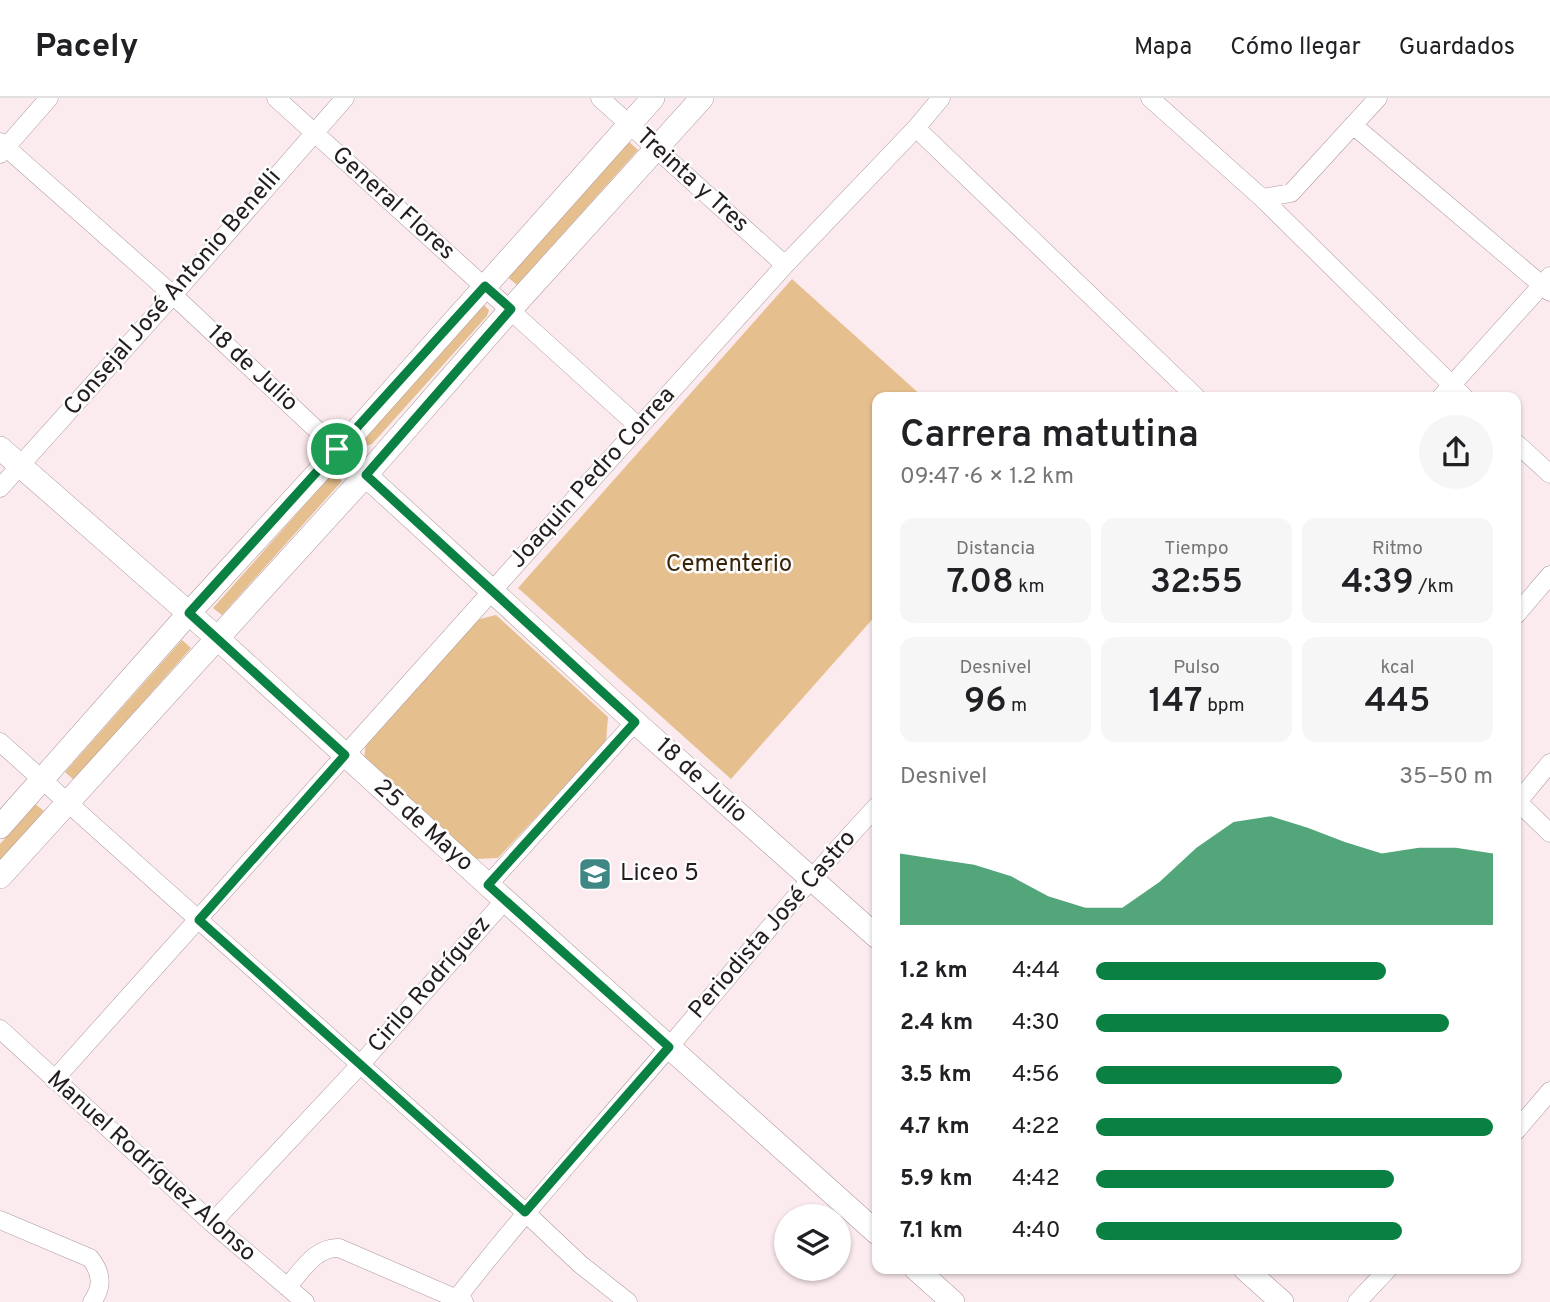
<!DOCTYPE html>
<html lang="es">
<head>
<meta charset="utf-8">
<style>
  body { margin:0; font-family:Overpass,sans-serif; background:#f6f6f6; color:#202124; height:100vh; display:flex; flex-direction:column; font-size:26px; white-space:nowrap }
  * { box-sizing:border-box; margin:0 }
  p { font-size:23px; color:#757577 }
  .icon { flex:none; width:38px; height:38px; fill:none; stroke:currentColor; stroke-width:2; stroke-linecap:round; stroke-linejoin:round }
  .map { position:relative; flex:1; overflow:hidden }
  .side { position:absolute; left:872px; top:294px; width:649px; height:882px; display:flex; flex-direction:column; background:#fff; border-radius:14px; box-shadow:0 2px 5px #0004 }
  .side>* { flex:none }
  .fabs { position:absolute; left:774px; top:1106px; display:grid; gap:14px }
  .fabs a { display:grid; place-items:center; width:77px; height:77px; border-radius:50%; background:#fff; box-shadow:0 2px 5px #0004; font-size:35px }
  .pin { position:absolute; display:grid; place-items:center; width:60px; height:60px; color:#fff; margin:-30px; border:4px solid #fff; border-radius:50%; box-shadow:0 2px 7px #0007 }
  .round { display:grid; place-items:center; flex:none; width:74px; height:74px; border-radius:37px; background:#f6f6f6 }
  .summary { display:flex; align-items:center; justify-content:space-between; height:119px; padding:0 28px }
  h1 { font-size:38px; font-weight:600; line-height:52px }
  .stats { display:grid; grid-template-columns:repeat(3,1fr); gap:10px; height:119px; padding:7px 28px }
  .stats div { display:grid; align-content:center; border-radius:14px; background:#f6f6f6; text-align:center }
  .stats b { font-size:35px; font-weight:600 }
  .stats small { font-size:19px; font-weight:400 }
  .stats p { font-size:19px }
  .chart { height:196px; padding:14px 28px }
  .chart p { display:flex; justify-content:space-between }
  .chart svg { width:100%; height:126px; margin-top:7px; fill:#0b8043; opacity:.7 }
  ul { padding:0 28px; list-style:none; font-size:23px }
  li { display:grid; grid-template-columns:112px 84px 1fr; align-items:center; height:52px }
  li i { height:18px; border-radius:9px; background:#0b8043 }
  header { display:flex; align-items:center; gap:42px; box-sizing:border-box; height:98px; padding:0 35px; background:#fff; border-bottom:2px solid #e0e0e0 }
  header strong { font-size:33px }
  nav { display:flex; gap:38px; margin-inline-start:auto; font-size:24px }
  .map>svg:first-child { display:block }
</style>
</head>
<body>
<header>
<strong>Pacely</strong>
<nav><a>Mapa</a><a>Cómo llegar</a><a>Guardados</a></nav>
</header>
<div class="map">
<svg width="1550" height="1204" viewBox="0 0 1550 1204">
  <rect width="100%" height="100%" fill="#fcebee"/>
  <!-- green -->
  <path fill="#e6bf8e" d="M 627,42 L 638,52 L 517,187 L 505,177 Z
    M 792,181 L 923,299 L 877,299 L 877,516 L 731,681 L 518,490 Z
    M 483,206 L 489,212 L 487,218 L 372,346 L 362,349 L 358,342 Z
    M 333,375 L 342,383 L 222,517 L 213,510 Z
    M 496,517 L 608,619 L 606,644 L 498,760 L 475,761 L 364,661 L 366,644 L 476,522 Z
    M 182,542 L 191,550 L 74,682 L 65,674 Z
    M 35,706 L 44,713 L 0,763 L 0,746 Z"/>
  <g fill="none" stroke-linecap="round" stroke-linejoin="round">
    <defs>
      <path id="minor" d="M 276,0 L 639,329
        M 600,0 L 785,167
        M 1150,0 L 1262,100 L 1464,299
        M 1353,27 L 1550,194
        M 916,30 L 1196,299
        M 0,44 L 173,197 L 337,351
        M 0,56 L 49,0
        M 1262,100 L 1291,95 L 1378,0
        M 1441,299 L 1550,178
        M 1516,345 L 1550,376
        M 0,390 L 173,197 L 345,0
        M 1516,517 L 1550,477
        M 0,644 L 525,1114 L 580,1166 L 628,1204
        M 1518,704 L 1550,735
        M 1516,706 L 1550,665
        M 488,787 L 635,624
        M 0,931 L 212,1125 L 305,1204
        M 54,982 L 639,329 L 785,167 L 916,30 L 941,0
        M 1516,1033 L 1550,993
        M 0,1122 L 90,1160 C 102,1175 103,1189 92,1204
        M 212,1125 L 360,967 L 505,802
        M 287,1189 C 301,1174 316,1148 339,1150 L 464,1204
        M 454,1204 C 522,1116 597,1034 669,949 C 738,868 804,786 877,708
        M 1357,1204 L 1388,1171"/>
      <path id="tertiary" d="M 0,350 L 216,539 L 488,787 L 877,1135
        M 337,351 L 635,624 L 877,839
        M 0,729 L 189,515 L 358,331 L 653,0
        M 0,779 L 366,377 L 511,211 L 702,0
        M 916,1171 L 953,1204
        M 1245,1171 L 1282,1204"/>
    </defs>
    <!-- minor casing -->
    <use href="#minor" stroke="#ac989c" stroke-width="19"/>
    <!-- tertiary casing -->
    <use href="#tertiary" stroke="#ac989c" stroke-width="24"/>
    <!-- minor -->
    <use href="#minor" stroke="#fff" stroke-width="18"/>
    <!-- tertiary -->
    <use href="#tertiary" stroke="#fff" stroke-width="23"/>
  </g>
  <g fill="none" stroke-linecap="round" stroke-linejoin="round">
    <defs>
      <path id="route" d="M 485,188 L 511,211 L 366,377 L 635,624 L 488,787 L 669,949 L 525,1114 L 199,822 L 345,657 L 189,515 Z"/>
    </defs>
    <!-- route casing -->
    <use href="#route" stroke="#fff" stroke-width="14"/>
    <!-- route -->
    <use href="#route" stroke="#0b8043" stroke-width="9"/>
  </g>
  <!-- icons -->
  <defs>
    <symbol id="school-square" viewBox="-11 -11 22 22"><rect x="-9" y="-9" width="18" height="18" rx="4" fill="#3f8784" stroke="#fdfdfd"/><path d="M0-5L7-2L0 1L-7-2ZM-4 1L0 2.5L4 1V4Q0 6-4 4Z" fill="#fff"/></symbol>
  </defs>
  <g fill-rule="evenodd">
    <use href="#school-square" x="576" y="757" width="38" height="38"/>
  </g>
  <g text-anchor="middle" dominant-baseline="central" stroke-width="5" stroke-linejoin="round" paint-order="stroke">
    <!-- street labels -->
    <g font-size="24" fill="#241d1e" stroke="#fdfdfd">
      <text transform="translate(692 83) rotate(42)">Treinta y Tres</text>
      <text transform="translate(393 106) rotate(42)">General Flores</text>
      <text transform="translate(173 195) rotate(-49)">Consejal José Antonio Benelli</text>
      <text transform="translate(252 271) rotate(43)">18 de Julio</text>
      <text transform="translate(593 380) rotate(-48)">Joaquin Pedro Correa</text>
      <text transform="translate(701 683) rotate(42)">18 de Julio</text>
      <text transform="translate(423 728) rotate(42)">25 de Mayo</text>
      <text transform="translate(773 827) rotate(-49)">Periodista José Castro</text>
      <text transform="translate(430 887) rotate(-49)">Cirilo Rodríguez</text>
      <text transform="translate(151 1069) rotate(42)">Manuel Rodríguez Alonso</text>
    </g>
    <!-- park labels -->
    <g font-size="24" fill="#382509" stroke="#fdfdfd">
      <text x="729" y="467">Cementerio</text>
    </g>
    <!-- poi labels -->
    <g font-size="24" fill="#241d1e" stroke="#fdfdfd" text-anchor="start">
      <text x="620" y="776">Liceo 5</text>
    </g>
  </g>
</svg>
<div class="fabs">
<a><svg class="icon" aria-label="layers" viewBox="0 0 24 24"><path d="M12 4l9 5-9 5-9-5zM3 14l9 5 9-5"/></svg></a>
</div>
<div class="pin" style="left:337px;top:351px;background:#1e9e55"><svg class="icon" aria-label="arrive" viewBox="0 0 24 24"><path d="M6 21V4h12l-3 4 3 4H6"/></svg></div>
<section class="side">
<div class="summary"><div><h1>Carrera matutina</h1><p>09:47 · 6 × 1.2 km</p></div><a class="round"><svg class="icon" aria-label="share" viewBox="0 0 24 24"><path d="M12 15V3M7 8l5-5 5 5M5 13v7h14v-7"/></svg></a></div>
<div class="stats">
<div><p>Distancia</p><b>7.08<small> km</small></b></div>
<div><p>Tiempo</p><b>32:55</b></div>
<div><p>Ritmo</p><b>4:39<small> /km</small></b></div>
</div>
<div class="stats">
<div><p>Desnivel</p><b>96<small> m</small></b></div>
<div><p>Pulso</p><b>147<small> bpm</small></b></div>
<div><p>kcal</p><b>445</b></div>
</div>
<div class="chart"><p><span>Desnivel</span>35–50 m</p>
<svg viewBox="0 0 160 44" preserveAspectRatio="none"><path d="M0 44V19L10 21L20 23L30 27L40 34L50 38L60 38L70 29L80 17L90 8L100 6L110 10L120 15L130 19L140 17L150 17L160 19V44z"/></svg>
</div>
<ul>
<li><b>1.2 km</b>4:44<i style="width:73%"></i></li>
<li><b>2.4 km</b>4:30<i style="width:89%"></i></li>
<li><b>3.5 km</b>4:56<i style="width:62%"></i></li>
<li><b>4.7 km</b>4:22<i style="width:100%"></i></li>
<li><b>5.9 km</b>4:42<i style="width:75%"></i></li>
<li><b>7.1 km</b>4:40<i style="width:77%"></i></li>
</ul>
</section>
</div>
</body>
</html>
